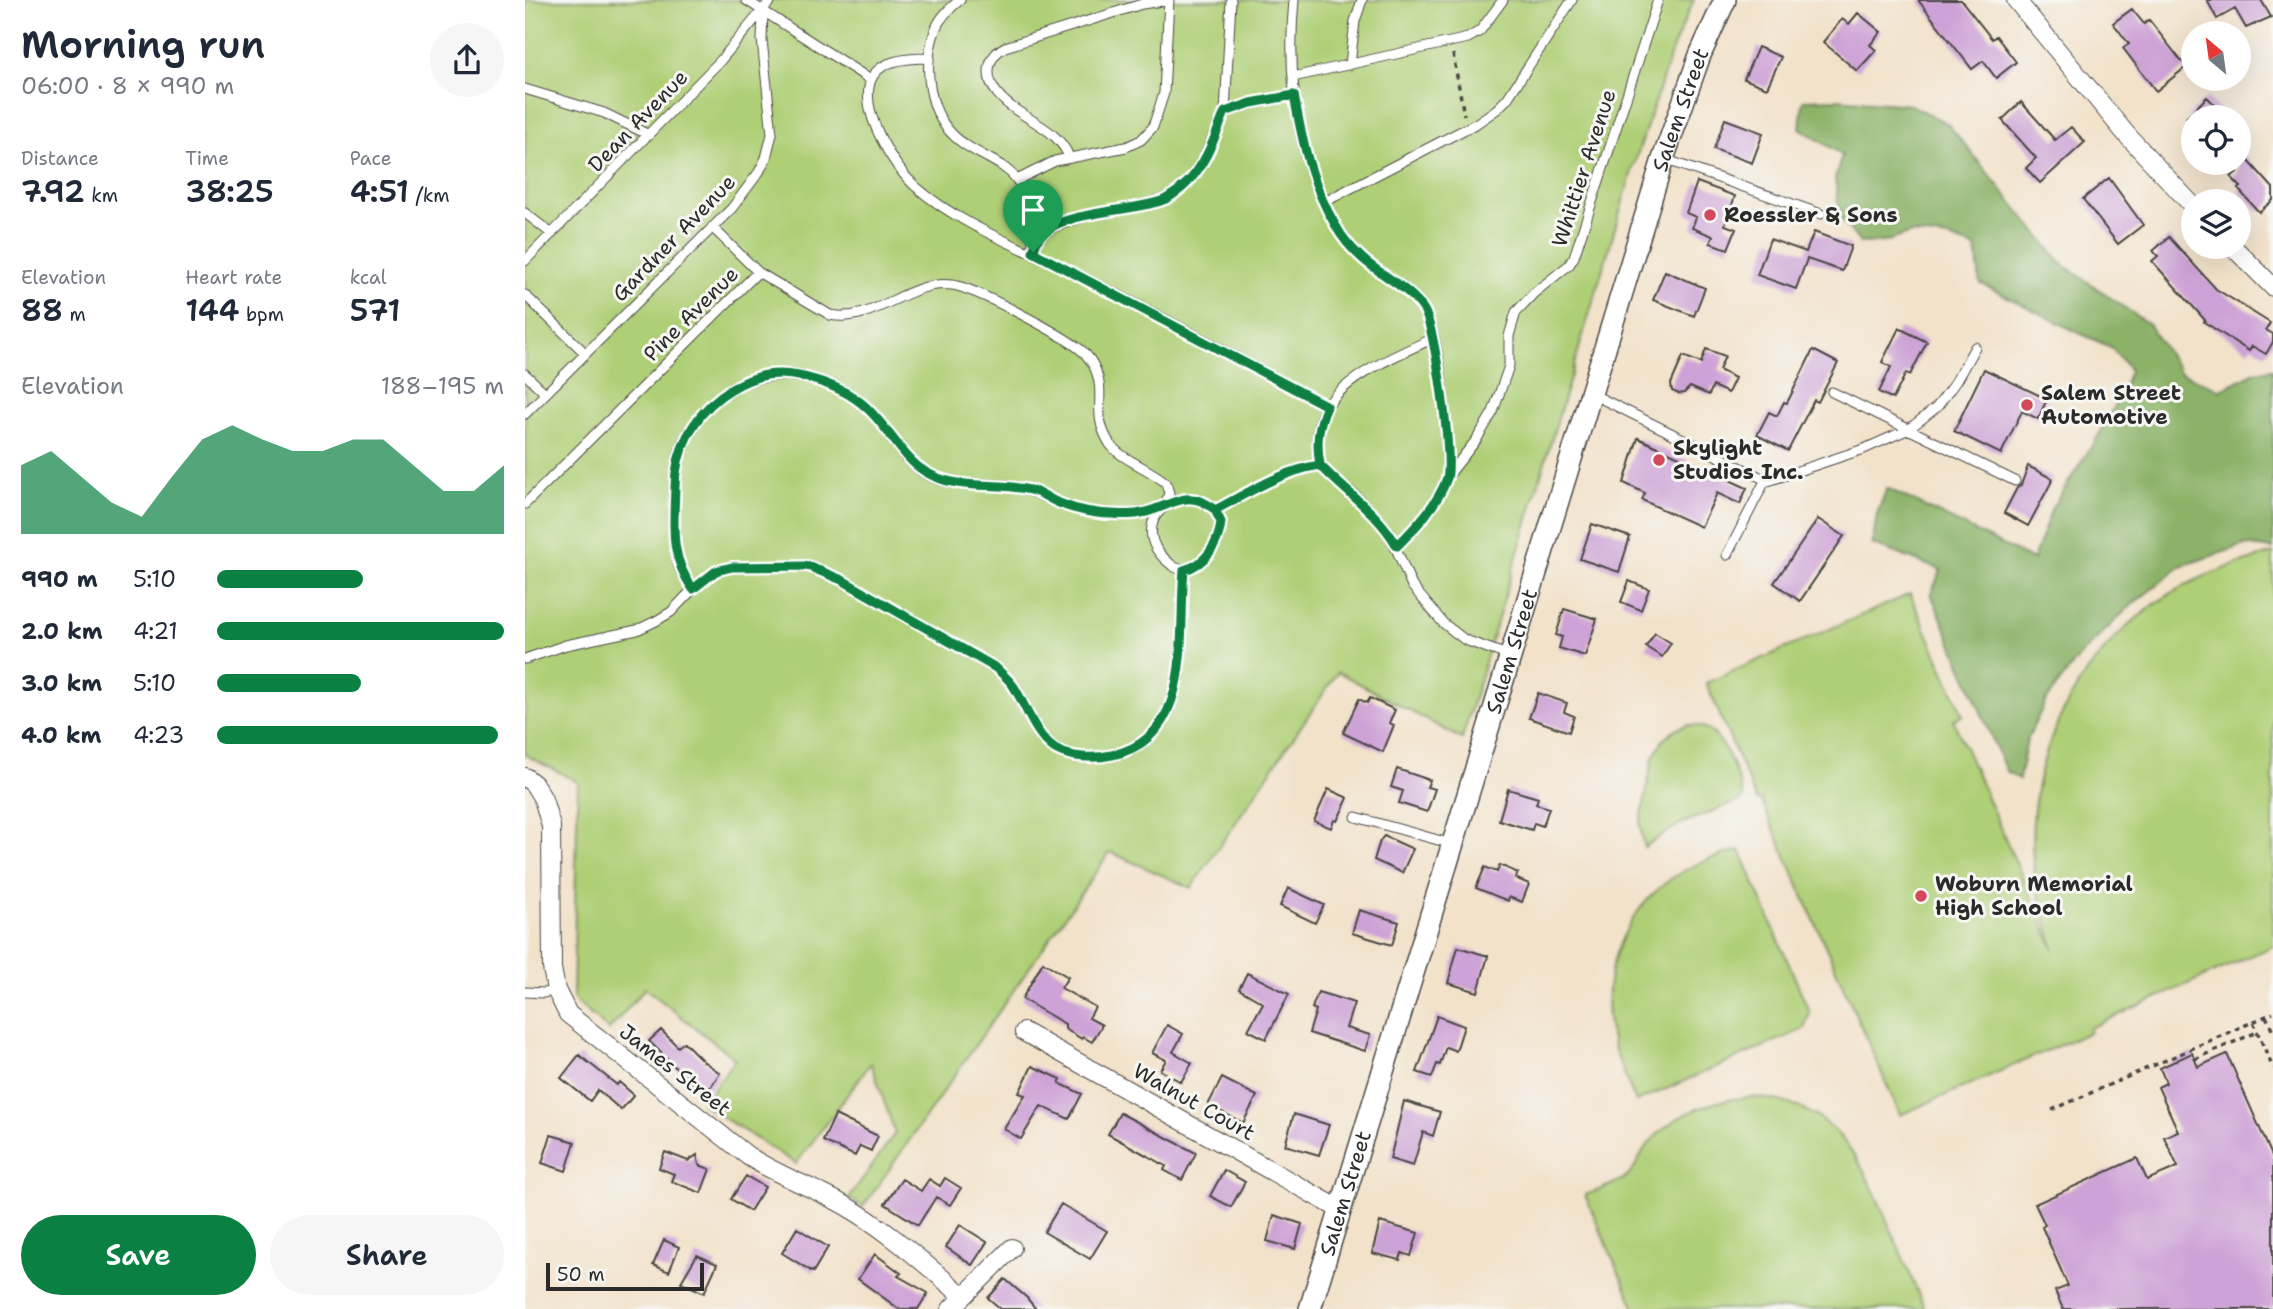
<!DOCTYPE html>
<html lang="en">
<head>
<meta charset="utf-8">
<style>
  body { margin:0; font-family:"Shantell Sans",sans-serif; background:#f6f6f7; color:#1f2937; height:100vh; display:flex; flex-direction:column; font-size:26px; white-space:nowrap }
  * { box-sizing:border-box; margin:0 }
  p { font-size:23px; color:#747a83 }
  .icon { flex:none; width:38px; height:38px; fill:none; stroke:currentColor; stroke-width:2; stroke-linecap:round; stroke-linejoin:round }
  .map { position:relative; flex:1; overflow:hidden }
  .side { display:flex; flex-direction:column; background:#fff; width:525px }
  .side>* { flex:none }
  .needle { width:46px; rotate:331deg }
  .fabs { position:absolute; left:1656px; top:21px; display:grid; gap:14px }
  .fabs a { display:grid; place-items:center; width:70px; height:70px; border-radius:50%; background:#fff; box-shadow:0 7px 28px #0002; font-size:35px }
  .scale { position:absolute; left:21px; bottom:18px; width:158px; box-sizing:border-box; padding-left:7px; border:4px solid #2b2b2b; border-top:0; font-size:19px; line-height:24px; white-space:nowrap; color:#2b2b2b; -webkit-text-stroke:5px #f6f6f2; paint-order:stroke }
  .pin { position:absolute; display:grid; place-items:center; width:60px; height:60px; color:#fff; margin:-72px -30px; border-radius:50% 50% 50% 0; rotate:-45deg; box-shadow:0 0 7px #0007 }
  .pin .icon { rotate:45deg }
  .round { display:grid; place-items:center; flex:none; width:74px; height:74px; border-radius:37px; background:#f6f6f7 }
  .headline { display:flex; align-items:center; justify-content:space-between; height:119px; padding:0 21px }
  h1 { font-size:38px; font-weight:600; line-height:52px }
  .figures { display:grid; grid-template-columns:repeat(3,1fr); gap:10px; height:119px; padding:7px 21px }
  .figures div { display:grid; align-content:center }
  .figures b { font-size:30px; font-weight:600 }
  .figures small { font-size:19px; font-weight:400 }
  .figures p { font-size:19px }
  .chart { height:196px; padding:14px 21px }
  .chart p { display:flex; justify-content:space-between }
  .chart svg { width:100%; height:126px; margin-top:7px; fill:#0b8043; opacity:.7 }
  .primary-button { display:flex; gap:14px; margin-top:auto; padding:14px 21px }
  .primary-button a { flex:1; height:80px; border-radius:42px; background:#0b8043; color:#fff; font-size:28px; font-weight:600; line-height:80px; text-align:center }
  .primary-button a+a { background:#f6f6f7; color:#1f2937 }
  ul { padding:0 21px; list-style:none; font-size:23px }
  li { display:grid; grid-template-columns:112px 84px 1fr; align-items:center; height:52px }
  li i { height:18px; border-radius:9px; background:#0b8043 }
  main { display:flex; flex:1; min-height:0 }
  .map>svg:first-child { display:block }
</style>
</head>
<body>
<main>
<section class="side">
<div class="headline"><div><h1>Morning run</h1><p>06:00 · 8 × 990 m</p></div><a class="round"><svg class="icon" aria-label="share" viewBox="0 0 24 24"><path d="M12 15V3M7 8l5-5 5 5M5 13v7h14v-7"/></svg></a></div>
<div class="figures">
<div><p>Distance</p><b>7.92<small> km</small></b></div>
<div><p>Time</p><b>38:25</b></div>
<div><p>Pace</p><b>4:51<small> /km</small></b></div>
</div>
<div class="figures">
<div><p>Elevation</p><b>88<small> m</small></b></div>
<div><p>Heart rate</p><b>144<small> bpm</small></b></div>
<div><p>kcal</p><b>571</b></div>
</div>
<div class="chart"><p><span>Elevation</span>188–195 m</p>
<svg viewBox="0 0 160 44" preserveAspectRatio="none"><path d="M0 44V20L10 15L20 24L30 33L40 38L50 24L60 11L70 6L80 11L90 15L100 15L110 11L120 11L130 20L140 29L150 29L160 20V44z"/></svg>
</div>
<ul>
<li><b>990 m</b>5:10<i style="width:51%"></i></li>
<li><b>2.0 km</b>4:21<i style="width:100%"></i></li>
<li><b>3.0 km</b>5:10<i style="width:50%"></i></li>
<li><b>4.0 km</b>4:23<i style="width:98%"></i></li>
</ul>
<div class="primary-button"><a>Save</a><a>Share</a></div>
</section>
<div class="map">
<svg width="1748" height="1309" viewBox="0 0 1748 1309">
  <rect width="100%" height="100%" fill="#f6f6f2"/>
  <filter id="ink" filterUnits="userSpaceOnUse"><feTurbulence type="fractalNoise" baseFrequency=".0143" numOctaves="2"/><feDisplacementMap in="SourceGraphic" scale="14" xChannelSelector="R" yChannelSelector="G"/><feConvolveMatrix kernelMatrix="1 2 1 2 8 2 1 2 1" color-interpolation-filters="sRGB"/></filter>
  <filter id="wash" filterUnits="userSpaceOnUse"><feTurbulence type="fractalNoise" baseFrequency=".00686" numOctaves="4" result="noise"/><feDisplacementMap in="SourceGraphic" scale="28" xChannelSelector="R" yChannelSelector="G"/><feGaussianBlur stdDeviation="1.57" result="paint"/><feColorMatrix in="noise" values="0 0 0 0 0 0 0 0 0 0 0 0 0 0 0 0 0 1.4 0 .05"/><feComposite in="paint" operator="in"/></filter>
  <g filter="url(#wash)">
    <rect width="100%" height="100%" fill="#f2e2ca"/>
    <!-- green -->
    <path fill="#afcf76" stroke="#6d7d50" stroke-width="2" d="M 0,0 L 1169,0 L 1148,47 L 1108,168 L 937,739 L 813,672 L 666,888 L 585,852 L 338,1207 L 324,1198 L 370,1133 L 346,1063 L 271,1164 L 177,1104 L 210,1059 L 120,988 L 84,1030 L 51,1002 L 48,997 L 53,782 L 0,755 Z
      M 1748,553 L 1748,946 L 1564,1028 L 1565,1032 L 1375,1115 L 1236,800 L 1232,801 L 1181,683 L 1385,594 L 1438,715 L 1428,720 L 1529,949 C 1522,920 1510,892 1508,861 C 1500,747 1561,637 1663,584 C 1690,570 1719,562 1748,553 Z
      M 1162,725 C 1171,725 1181,726 1188,733 C 1204,749 1213,777 1219,799 L 1155,824 L 1119,847 L 1115,825 L 1128,757 L 1138,740 L 1149,730 Z
      M 1215,850 L 1285,1013 L 1279,1029 L 1111,1102 C 1101,1077 1088,1052 1084,1026 C 1075,966 1104,904 1155,873 C 1173,862 1194,856 1215,850 Z
      M 1225,1097 C 1308,1101 1333,1153 1362,1221 C 1375,1250 1387,1280 1400,1309 L 1110,1309 L 1060,1195 C 1070,1191 1098,1182 1104,1175 C 1111,1167 1115,1156 1121,1147 C 1147,1114 1184,1100 1225,1097 Z"/>
    <!-- forest -->
    <path fill="#8bb267" stroke="#5b6e49" stroke-width="2" d="M 1312,99 L 1386,105 L 1423,124 L 1536,263 L 1623,324 L 1656,373 L 1696,390 L 1730,372 L 1748,369 L 1748,549 L 1720,545 L 1656,566 L 1604,607 L 1556,654 L 1520,702 L 1502,740 L 1494,779 L 1481,771 L 1406,594 L 1416,570 L 1347,544 L 1352,514 L 1362,488 L 1508,560 L 1527,508 L 1575,433 L 1597,391 L 1605,370 L 1586,347 L 1552,332 L 1455,283 L 1451,248 L 1424,238 L 1386,233 L 1359,242 L 1335,243 L 1315,217 L 1310,179 L 1317,155 L 1275,128 L 1278,100 Z"/>
    <g id="blocks">
      <!-- building -->
      <path fill="#cda2d6" d="M 1393,0 L 1436,0 L 1467,39 L 1471,36 L 1491,62 L 1471,78 L 1458,61 L 1447,69 Z
        M 1682,0 L 1736,0 L 1746,17 L 1721,28 L 1710,9 L 1692,19 Z
        M 1607,9 L 1619,24 L 1624,20 L 1661,67 L 1631,91 L 1598,48 L 1604,44 L 1588,23 Z
        M 1333,13 L 1356,32 L 1345,45 L 1351,50 L 1332,71 L 1298,42 L 1317,19 L 1324,24 Z
        M 1233,47 L 1256,57 L 1242,88 L 1219,79 Z
        M 1682,97 L 1702,117 L 1662,117 Z
        M 1496,102 L 1530,140 L 1546,127 L 1560,142 L 1515,183 L 1501,168 L 1511,158 L 1477,120 Z
        M 1200,119 L 1238,133 L 1227,163 L 1189,149 Z
        M 1713,149 L 1748,188 L 1748,200 L 1734,212 L 1713,189 L 1716,187 L 1706,177 L 1713,171 Z
        M 1584,178 L 1618,225 L 1593,244 L 1558,199 Z
        M 1172,182 L 1210,196 L 1200,225 L 1211,229 L 1203,249 L 1185,243 L 1188,236 L 1167,228 L 1171,217 L 1161,213 Z
        M 1289,232 L 1326,246 L 1317,271 L 1282,259 L 1271,289 L 1232,275 L 1245,239 L 1281,252 Z
        M 1644,237 L 1691,289 L 1745,323 L 1741,330 L 1748,334 L 1748,342 L 1741,354 L 1727,346 L 1724,351 L 1679,322 L 1680,320 L 1627,261 L 1633,256 L 1628,251 Z
        M 1140,271 L 1180,288 L 1169,316 L 1128,300 Z
        M 1374,328 L 1402,342 L 1385,375 L 1381,373 L 1368,399 L 1354,392 L 1366,367 L 1357,362 Z
        M 1181,349 L 1200,356 L 1194,370 L 1210,378 L 1203,393 L 1188,386 L 1184,395 L 1165,387 L 1159,393 L 1154,394 L 1147,391 L 1146,384 L 1158,356 L 1176,363 Z
        M 1288,350 L 1313,363 L 1293,402 L 1289,400 L 1263,451 L 1232,435 L 1244,412 L 1252,416 L 1259,402 L 1262,403 Z
        M 1459,369 L 1522,399 L 1513,419 L 1497,411 L 1476,454 L 1429,431 Z
        M 1113,438 L 1222,488 L 1215,504 L 1192,493 L 1176,527 L 1117,500 L 1120,493 L 1099,483 Z
        M 1503,466 L 1528,479 L 1503,526 L 1479,513 L 1492,488 L 1496,485 Z
        M 1293,519 L 1319,536 L 1275,601 L 1249,583 Z
        M 1067,524 L 1105,537 L 1094,572 L 1055,559 Z
        M 1104,581 L 1124,589 L 1116,610 L 1096,602 Z
        M 1039,609 L 1072,619 L 1060,656 L 1034,648 L 1037,637 L 1031,635 Z
        M 1130,633 L 1146,643 L 1137,657 L 1121,647 Z
        M 1013,693 L 1042,703 L 1039,712 L 1049,716 L 1044,732 L 1004,718 Z
        M 845,698 L 870,710 L 864,723 L 869,725 L 858,752 L 818,733 L 834,699 L 842,703 Z
        M 872,769 L 905,780 L 902,787 L 910,789 L 902,812 L 874,803 L 878,791 L 866,787 Z
        M 803,789 L 823,798 L 812,821 L 809,820 L 806,828 L 789,821 Z
        M 983,789 L 1013,798 L 1011,804 L 1024,808 L 1018,826 L 1009,823 L 1007,830 L 974,820 Z
        M 859,836 L 888,849 L 877,873 L 849,860 L 855,841 Z
        M 975,865 L 993,873 L 990,878 L 1004,884 L 997,902 L 984,897 L 983,901 L 951,888 L 960,867 L 972,872 Z
        M 763,888 L 799,905 L 790,923 L 755,906 Z
        M 834,910 L 874,922 L 867,945 L 827,933 Z
        M 933,947 L 963,956 L 953,992 L 923,983 Z
        M 518,962 L 543,977 L 536,988 L 570,1007 L 564,1018 L 577,1025 L 567,1042 L 558,1037 L 557,1039 L 540,1029 L 540,1024 L 497,999 Z
        M 722,973 L 764,994 L 741,1039 L 723,1030 L 738,1003 L 714,989 Z
        M 793,992 L 829,1003 L 821,1028 L 845,1035 L 840,1051 L 784,1033 L 791,1010 L 787,1008 Z
        M 912,1016 L 939,1026 L 931,1051 L 921,1047 L 915,1065 L 912,1064 L 907,1077 L 892,1072 Z
        M 642,1025 L 658,1034 L 648,1052 L 667,1063 L 656,1082 L 635,1070 L 641,1060 L 627,1053 Z
        M 136,1030 L 153,1047 L 159,1042 L 178,1061 L 195,1073 L 179,1096 L 124,1041 Z
        M 1667,1053 L 1673,1067 L 1702,1054 L 1748,1158 L 1748,1309 L 1538,1309 L 1530,1291 L 1543,1286 L 1517,1227 L 1520,1225 L 1510,1204 L 1612,1158 L 1622,1180 L 1653,1167 L 1639,1137 L 1653,1131 L 1633,1087 L 1641,1083 L 1635,1068 Z
        M 54,1055 L 92,1085 L 94,1082 L 109,1095 L 96,1110 L 73,1090 L 65,1101 L 36,1078 Z
        M 507,1066 L 536,1079 L 534,1083 L 557,1094 L 544,1119 L 516,1106 L 496,1139 L 479,1129 L 500,1095 L 494,1093 Z
        M 697,1078 L 732,1096 L 718,1123 L 683,1105 Z
        M 879,1101 L 915,1112 L 908,1136 L 898,1132 L 888,1166 L 865,1159 Z
        M 595,1113 L 671,1153 L 657,1180 L 639,1170 L 641,1166 L 583,1134 Z
        M 769,1114 L 804,1125 L 794,1155 L 760,1145 Z
        M 310,1115 L 353,1136 L 346,1151 L 335,1146 L 330,1156 L 298,1141 Z
        M 26,1135 L 50,1142 L 41,1171 L 17,1163 Z
        M 140,1152 L 163,1161 L 172,1155 L 174,1165 L 185,1169 L 176,1193 L 146,1181 L 149,1174 L 134,1168 Z
        M 699,1170 L 720,1182 L 706,1207 L 685,1196 Z
        M 221,1176 L 240,1187 L 225,1211 L 206,1199 Z
        M 420,1178 L 436,1188 L 425,1205 L 411,1197 L 393,1225 L 360,1204 L 377,1179 L 396,1191 L 404,1179 L 415,1186 Z
        M 536,1204 L 582,1231 L 565,1259 L 519,1232 Z
        M 749,1215 L 777,1224 L 770,1249 L 742,1241 Z
        M 855,1222 L 893,1233 L 886,1256 L 877,1253 L 875,1260 L 847,1253 Z
        M 435,1225 L 462,1242 L 447,1265 L 421,1247 Z
        M 272,1228 L 303,1247 L 288,1272 L 257,1253 Z
        M 139,1240 L 154,1247 L 144,1272 L 128,1265 Z
        M 350,1254 L 376,1273 L 373,1276 L 403,1293 L 393,1309 L 374,1309 L 333,1279 Z
        M 172,1255 L 192,1264 L 179,1293 L 156,1282 Z
        M 480,1279 L 502,1298 L 511,1309 L 476,1309 L 463,1298 Z"/>
    </g>
  </g>
  <g filter="url(#ink)">
    <use href="#blocks" fill-opacity="0" stroke="#494643" stroke-width="2"/>
    <g fill="none" stroke-linecap="round" stroke-linejoin="round">
      <defs>
        <path id="service" d="M 221,0 L 346,80
          M 435,0 C 425,8 416,16 411,28 C 397,65 402,116 435,141 C 452,155 479,162 492,180 C 506,198 508,225 508,247
          M 769,0 C 761,83 774,193 834,255 C 853,275 890,287 901,314 C 919,356 921,429 923,476
          M 405,58 C 384,58 348,59 344,87 C 339,117 368,166 390,186 C 435,226 499,248 553,275 C 637,316 719,362 802,406
          M 825,65 L 830,21 L 837,0
          M 768,77 L 943,38 L 955,31 L 978,0
          M 0,89 L 79,113 L 124,135
          M 700,112 L 726,104 L 769,95
          M 544,157 C 532,125 491,118 472,93 C 459,77 462,56 480,47 L 617,4 L 644,0
          M 1139,159 L 1296,214
          M 492,180 L 530,161 L 601,147 L 616,140 L 628,127 L 639,93 L 644,0
          M 799,202 L 952,123 L 972,109 L 982,99 L 1047,0
          M 0,213 L 27,234
          M 187,227 L 233,272 L 305,315 C 350,324 384,279 427,285 C 451,288 536,334 556,350 C 563,356 568,363 571,371 C 581,397 566,415 585,444 C 595,459 626,469 641,483 L 644,493 L 640,506
          M 508,252 L 514,237 L 523,229 L 564,215 L 620,205 L 642,198 L 663,182 L 673,170 L 700,112 L 706,0
          M 0,261 L 195,61 L 246,0
          M 0,295 L 60,353
          M 0,374 L 20,393
          M 1307,392 L 1490,481
          M 1067,394 L 1243,481 L 1339,449 L 1384,429 L 1412,407 L 1431,381 L 1450,347
          M 0,414 L 207,208 L 234,172 L 241,158 L 247,134 L 237,40 L 238,10
          M 795,465 C 791,445 790,423 802,406 C 823,375 876,353 909,338
          M 0,504 L 233,272
          M 690,510 C 692,514 695,519 695,525 C 696,541 678,568 661,569 C 653,570 648,567 642,561 C 600,525 652,477 690,510 C 724,492 757,471 795,465 L 808,479 L 831,496 L 864,532 L 887,586 L 918,623 L 940,640 L 985,656
          M 872,546 L 891,527 L 907,507 L 923,476 L 952,439 L 968,412 L 984,366 L 984,336 L 991,312 L 1009,293 L 1044,265 L 1049,257 L 1133,0
          M 1202,555 L 1240,481
          M 168,589 C 163,581 157,575 154,566 C 146,543 148,485 152,461 C 158,432 182,405 205,390 C 247,363 313,376 346,412 C 365,431 378,462 403,475 C 429,488 459,482 486,486 C 505,489 519,497 536,504 C 569,516 606,519 640,506
          M 0,659 L 41,645 L 112,630 L 131,621 L 146,612 L 168,589 L 191,571 L 207,567 L 283,566 L 317,580 L 471,668 C 477,674 484,679 489,687 C 501,706 510,736 530,749 C 545,759 569,759 587,755 C 670,739 653,634 659,570
          M 831,817 L 927,844
          M 0,992 L 19,993 L 31,990"/>
        <path id="minor" d="M 1491,0 L 1601,134 L 1668,206
          M 1708,247 L 1748,287
          M 0,777 L 9,784 L 18,799 L 26,826 L 27,968 L 31,990 L 43,1014 L 223,1156 C 254,1176 287,1187 319,1205 C 362,1229 400,1264 438,1296
          M 499,1032 L 816,1210
          M 426,1309 L 487,1248"/>
        <g id="tertiary">
          <path id="s1" d="M 785,1309 L 1138,159 L 1175,55 L 1200,0"/>
        </g>
      </defs>
      <!-- service casing -->
      <use href="#service" stroke="#494643" stroke-width="11"/>
      <!-- minor casing -->
      <use href="#minor" stroke="#494643" stroke-width="20"/>
      <!-- tertiary casing -->
      <use href="#tertiary" stroke="#494643" stroke-width="24"/>
      <!-- path -->
      <path stroke="#494643" stroke-width="3.5" stroke-dasharray="5 5" stroke-linecap="butt" d="M 928,54 L 939,115
        M 1741,1016 L 1748,1032
        M 1728,1022 L 1748,1068
        M 1670,1059 L 1732,1032
        M 1527,1110 L 1748,1013"/>
      <!-- service -->
      <use href="#service" stroke="#fff" stroke-width="9"/>
      <!-- minor -->
      <use href="#minor" stroke="#fff" stroke-width="18"/>
      <!-- tertiary -->
      <use href="#tertiary" stroke="#fff" stroke-width="21"/>
    </g>
  </g>
  <g fill="none" stroke-linecap="round" stroke-linejoin="round" filter="url(#ink)">
    <defs>
      <path id="route" d="M 508,252 L 802,406 C 793,426 791,443 795,465 C 757,471 724,492 690,510 L 696,522 C 694,544 680,565 659,570 C 653,634 670,738 587,755 C 569,759 545,758 530,749 C 510,736 501,706 489,687 C 484,679 477,674 471,668 L 317,580 L 283,566 L 207,567 L 191,571 L 168,589 C 144,556 149,526 150,487 C 150,452 167,418 196,396 C 207,388 219,381 233,377 C 267,367 321,386 345,411 C 376,442 382,475 432,483 C 456,487 481,484 505,490 C 516,492 524,499 534,503 C 558,513 585,516 611,514 C 642,511 661,484 690,510 C 724,492 757,471 795,465 C 821,493 853,512 872,546 C 891,527 913,504 922,478 C 928,458 910,328 899,310 C 885,288 857,276 838,259 C 828,250 817,238 811,226 C 787,187 777,140 769,95 L 726,103 L 700,112 C 690,136 681,164 662,183 C 656,189 648,195 641,199 C 613,212 531,211 514,237 C 511,242 510,248 508,252"/>
    </defs>
    <!-- route casing -->
    <use href="#route" stroke="#fff" stroke-width="14"/>
    <!-- route -->
    <use href="#route" stroke="#0b8043" stroke-width="9"/>
  </g>
  <!-- markers -->
  <g fill="#d1495b" stroke="#f6f6f2" stroke-width="2.5">
    <circle cx="1185" cy="215" r="7"/>
    <circle cx="1502" cy="405" r="7"/>
    <circle cx="1134" cy="460" r="7"/>
    <circle cx="1396" cy="896" r="7"/>
  </g>
  <g text-anchor="middle" dominant-baseline="central" stroke-width="6" stroke-linejoin="round" paint-order="stroke">
    <!-- street labels -->
    <g font-size="21" fill="#2b2b2b" stroke="#f6f6f2">
      <text stroke="none"><textPath href="#s1" startOffset="1255">Salem Street</textPath></text>
      <text transform="translate(113 121) rotate(-46)">Dean Avenue</text>
      <text transform="translate(1059 168) rotate(-72)">Whittier Avenue</text>
      <text transform="translate(149 238) rotate(-46)">Gardner Avenue</text>
      <text transform="translate(166 314) rotate(-45)">Pine Avenue</text>
      <text stroke="none"><textPath href="#s1" startOffset="688">Salem Street</textPath></text>
      <text transform="translate(150 1070) rotate(38)">James Street</text>
      <text transform="translate(669 1102) rotate(29)">Walnut Court</text>
      <text stroke="none"><textPath href="#s1" startOffset="121">Salem Street</textPath></text>
    </g>
    <!-- poi labels -->
    <g font-size="21" font-weight="bold" fill="#2b2b2b" stroke="#f6f6f2" text-anchor="start">
      <text x="1199" y="215">Roessler &amp; Sons</text>
      <text x="1516" y="393">Salem Street<tspan x="1516" dy="24">Automotive</tspan></text>
      <text x="1148" y="448">Skylight<tspan x="1148" dy="24">Studios Inc.</tspan></text>
      <text x="1410" y="884">Woburn Memorial<tspan x="1410" dy="24">High School</tspan></text>
    </g>
  </g>
</svg>
<div class="fabs">
<a><svg class="needle" viewBox="-14 -14 28 28"><path d="M0-13l5 13h-10z" fill="#e53935"/><path d="M0 13l5-13h-10z" fill="#747a83"/></svg></a>
<a><svg class="icon" aria-label="locate" viewBox="0 0 24 24"><circle cx="12" cy="12" r="6"/><path d="M12 2v4M12 18v4M2 12h4M18 12h4"/></svg></a>
<a><svg class="icon" aria-label="layers" viewBox="0 0 24 24"><path d="M12 4l9 5-9 5-9-5zM3 14l9 5 9-5"/></svg></a>
</div>
<div class="scale">50 m</div>
<div class="pin" style="left:508px;top:252px;background:#1e9e55"><svg class="icon" aria-label="arrive" viewBox="0 0 24 24"><path d="M6 21V4h12l-3 4 3 4H6"/></svg></div>
</div>
</main>
</body>
</html>
